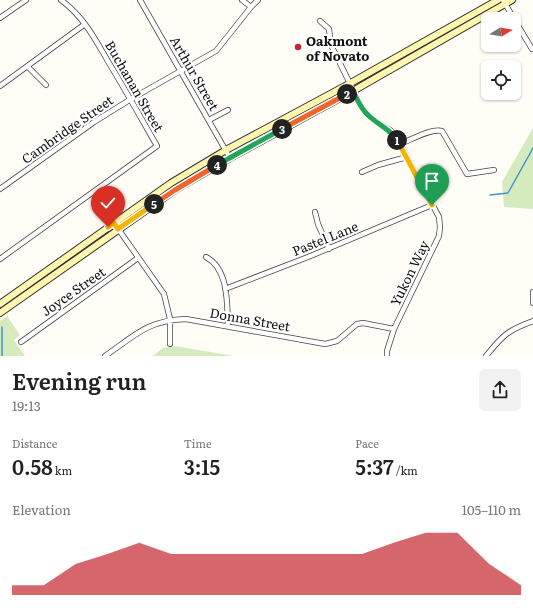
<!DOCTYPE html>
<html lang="en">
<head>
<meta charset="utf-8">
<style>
  body { margin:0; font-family:Literata,serif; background:#f2f2f2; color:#222; height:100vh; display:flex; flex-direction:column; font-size:15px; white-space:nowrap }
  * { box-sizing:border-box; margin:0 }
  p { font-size:13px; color:#767676 }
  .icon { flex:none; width:22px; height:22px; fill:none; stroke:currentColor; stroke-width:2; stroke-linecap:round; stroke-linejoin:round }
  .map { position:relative; height:356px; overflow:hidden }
  .side { display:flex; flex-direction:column; background:#fff; flex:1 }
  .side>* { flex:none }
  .needle { width:26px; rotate:79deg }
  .tools { position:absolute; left:481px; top:12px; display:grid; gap:8px }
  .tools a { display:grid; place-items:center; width:40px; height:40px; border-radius:6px; background:#fff; box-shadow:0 1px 3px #0004; font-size:20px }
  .pin { position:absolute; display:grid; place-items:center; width:34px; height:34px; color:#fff; margin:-41px -17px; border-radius:50% 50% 50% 0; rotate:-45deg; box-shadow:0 0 4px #0007 }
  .pin .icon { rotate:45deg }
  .km { position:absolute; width:20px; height:20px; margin:-10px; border-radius:50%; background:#222; color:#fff; font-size:11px; line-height:20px; text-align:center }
  .round { display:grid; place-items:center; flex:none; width:42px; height:42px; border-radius:6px; background:#f2f2f2 }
  .headline { display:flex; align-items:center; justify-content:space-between; height:68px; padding:0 12px }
  h1 { font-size:22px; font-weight:600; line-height:30px }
  .figures { display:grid; grid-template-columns:repeat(3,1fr); gap:6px; height:68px; padding:4px 12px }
  .figures div { display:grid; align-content:center }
  .figures b { font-size:20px; font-weight:600 }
  .figures small { font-size:11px; font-weight:400 }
  .figures p { font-size:11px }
  .chart { height:112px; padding:8px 12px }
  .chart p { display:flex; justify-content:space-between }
  .chart svg { width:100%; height:72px; margin-top:4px; fill:#c4262e; opacity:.7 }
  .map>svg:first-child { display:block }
</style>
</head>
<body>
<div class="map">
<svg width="533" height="356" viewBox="0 0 533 356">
  <rect width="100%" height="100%" fill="#fffdf5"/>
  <!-- green -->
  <path fill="#d5ebbd" d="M 533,128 L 533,209 L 504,207 L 502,182 Z
    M 7,316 L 20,335 L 14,340 L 25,356 L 0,356 L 0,321 Z
    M 175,346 L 234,356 L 153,356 L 163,348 Z"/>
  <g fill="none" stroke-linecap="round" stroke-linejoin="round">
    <!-- stream -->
    <path stroke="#3f96cf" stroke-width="1.5" d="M 490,195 L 508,193 L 533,148
      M 2,327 L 2,356"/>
    <defs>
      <path id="minor" d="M 140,0 L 230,158
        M 242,0 L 251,7
        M 503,0 L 514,19
        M 0,18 L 26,0
        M 514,19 L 532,49
        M 320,21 L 329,29 L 331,45 L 361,106 L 368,116 L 390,130 L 397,138 L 439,217 L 440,227 L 439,236 L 394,329 L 387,351 L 387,356
        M 28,67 L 46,85
        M 0,86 L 85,24
        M 209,120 L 228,110
        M 400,144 C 411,140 431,128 442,131 L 467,174 L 494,170
        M 362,172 L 378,165 L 407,157
        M 0,189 L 94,122 L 131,99 L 216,51 L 251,7 L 258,0
        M 315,212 L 318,224 L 329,249
        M 114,223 L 164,294 L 170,319 L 170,344
        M 206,257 C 229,269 227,304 228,326
        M 0,259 L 157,146 C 141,118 126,91 109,63 C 95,39 84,17 61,0
        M 225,289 L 308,257 L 432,205
        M 533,292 L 533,303
        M 21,342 L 138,258
        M 105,356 C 134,336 148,320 186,319 L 325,344 L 337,341 L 357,324 L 363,323 L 394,329
        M 486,356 C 503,335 508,330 533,321"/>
      <path id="secondary" d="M 0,304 L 171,183 L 226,150 L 349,84 L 498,0
        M 0,313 L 175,190 L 230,158 L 353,91 L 512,0"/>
    </defs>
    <!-- minor casing -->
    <use href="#minor" stroke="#444" stroke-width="6"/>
    <!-- secondary casing -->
    <use href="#secondary" stroke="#333" stroke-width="8"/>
    <!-- minor -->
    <use href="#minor" stroke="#fff" stroke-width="4.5"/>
    <!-- secondary -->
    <use href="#secondary" stroke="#fff6b0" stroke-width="6"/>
  </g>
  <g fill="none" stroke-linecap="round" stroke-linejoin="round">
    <defs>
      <path id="split-1" d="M 397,140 L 432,205"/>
      <path id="split-2" d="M 347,94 L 353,91 C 357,99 361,109 368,115 C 378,125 389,128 397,140"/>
      <path id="split-3" d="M 282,129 L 347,94"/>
      <path id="split-4" d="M 217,165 L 282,129"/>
      <path id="split-5" d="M 154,204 L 175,190 L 217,165"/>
      <path id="split-6" d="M 108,227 L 114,223 L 118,229 L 154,204"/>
    </defs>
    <!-- split-1 casing -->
    <use href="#split-1" stroke="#fff" stroke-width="8"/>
    <!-- split-2 casing -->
    <use href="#split-2" stroke="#fff" stroke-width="8"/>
    <!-- split-3 casing -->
    <use href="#split-3" stroke="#fff" stroke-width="8"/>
    <!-- split-4 casing -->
    <use href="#split-4" stroke="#fff" stroke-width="8"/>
    <!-- split-5 casing -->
    <use href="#split-5" stroke="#fff" stroke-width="8"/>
    <!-- split-6 casing -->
    <use href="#split-6" stroke="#fff" stroke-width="8"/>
    <!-- split-1 -->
    <use href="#split-1" stroke="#f5b400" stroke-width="5"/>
    <!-- split-2 -->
    <use href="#split-2" stroke="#22a559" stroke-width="5"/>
    <!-- split-3 -->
    <use href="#split-3" stroke="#f0652b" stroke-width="5"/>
    <!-- split-4 -->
    <use href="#split-4" stroke="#22a559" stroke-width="5"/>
    <!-- split-5 -->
    <use href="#split-5" stroke="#f0652b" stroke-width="5"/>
    <!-- split-6 -->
    <use href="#split-6" stroke="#f5b400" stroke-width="5"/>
  </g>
  <!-- markers -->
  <circle fill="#c4262e" stroke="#fff" stroke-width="1.5" cx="298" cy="47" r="4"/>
  <g text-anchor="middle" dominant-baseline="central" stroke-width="4" stroke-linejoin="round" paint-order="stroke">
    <!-- poi labels -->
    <g font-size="13" font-weight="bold" fill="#111" stroke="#fff" text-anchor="start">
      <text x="306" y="40">Oakmont<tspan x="306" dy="15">of Novato</tspan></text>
    </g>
    <!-- street labels -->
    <g font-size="13" fill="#111" stroke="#fff">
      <text transform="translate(195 73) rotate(60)">Arthur Street</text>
      <text transform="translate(135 86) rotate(60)">Buchanan Street</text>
      <text transform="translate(67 129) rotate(-35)">Cambridge Street</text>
      <text transform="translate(325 238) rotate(-22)">Pastel Lane</text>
      <text transform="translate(409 273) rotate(-64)">Yukon Way</text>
      <text transform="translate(73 291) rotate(-35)">Joyce Street</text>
      <text transform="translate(250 319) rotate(10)">Donna Street</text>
    </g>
  </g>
</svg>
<div class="tools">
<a><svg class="needle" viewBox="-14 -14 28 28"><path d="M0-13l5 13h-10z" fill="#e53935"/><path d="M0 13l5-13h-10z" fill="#767676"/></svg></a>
<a><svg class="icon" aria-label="locate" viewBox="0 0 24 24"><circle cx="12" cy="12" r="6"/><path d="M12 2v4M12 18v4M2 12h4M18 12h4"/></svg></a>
</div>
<div class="pin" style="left:432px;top:205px;background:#1e9e55"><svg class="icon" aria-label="arrive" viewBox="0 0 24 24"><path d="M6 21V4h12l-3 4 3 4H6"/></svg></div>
<div class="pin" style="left:108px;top:227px;background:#d93025"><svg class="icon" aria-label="check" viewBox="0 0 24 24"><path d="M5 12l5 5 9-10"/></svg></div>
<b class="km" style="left:397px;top:140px">1</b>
<b class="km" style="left:347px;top:94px">2</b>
<b class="km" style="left:282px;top:129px">3</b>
<b class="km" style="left:217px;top:165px">4</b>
<b class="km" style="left:154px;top:204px">5</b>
</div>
<section class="side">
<div class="headline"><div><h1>Evening run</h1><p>19:13</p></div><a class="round"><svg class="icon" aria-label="share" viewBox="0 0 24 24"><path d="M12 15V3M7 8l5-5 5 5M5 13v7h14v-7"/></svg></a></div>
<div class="figures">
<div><p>Distance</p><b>0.58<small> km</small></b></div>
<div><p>Time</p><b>3:15</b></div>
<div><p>Pace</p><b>5:37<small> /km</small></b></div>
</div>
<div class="chart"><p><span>Elevation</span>105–110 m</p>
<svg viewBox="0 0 160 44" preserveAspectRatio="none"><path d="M0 44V38L10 38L20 25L30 19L40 12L50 19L60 19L70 19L80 19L90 19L100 19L110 19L120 12L130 6L140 6L150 25L160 38V44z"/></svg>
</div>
</section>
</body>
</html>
